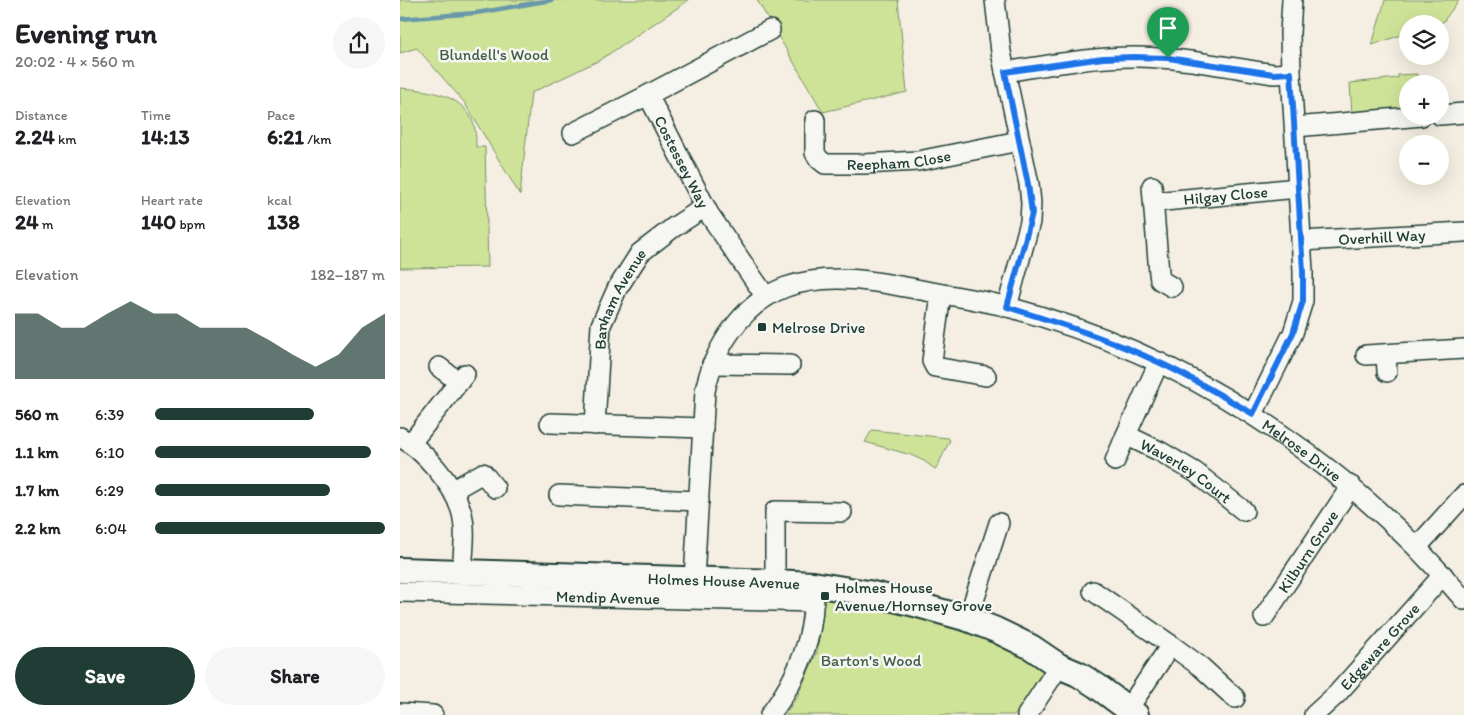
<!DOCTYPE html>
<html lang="en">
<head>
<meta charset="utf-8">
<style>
  body { margin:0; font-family:Itim,sans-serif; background:#f6f6f6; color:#202124; height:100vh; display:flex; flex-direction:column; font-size:19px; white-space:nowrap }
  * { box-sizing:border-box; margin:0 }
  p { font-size:16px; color:#757577 }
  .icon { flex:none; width:28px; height:28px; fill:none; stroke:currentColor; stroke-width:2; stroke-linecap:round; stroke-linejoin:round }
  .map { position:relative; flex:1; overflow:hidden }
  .details { display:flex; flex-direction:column; background:#fff; width:400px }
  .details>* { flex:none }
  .controls { position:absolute; left:999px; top:15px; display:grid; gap:10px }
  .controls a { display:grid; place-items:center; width:50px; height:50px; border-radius:50%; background:#fff; box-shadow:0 5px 20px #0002; font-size:25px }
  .pin { position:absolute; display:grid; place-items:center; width:42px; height:42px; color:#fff; margin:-51px -21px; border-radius:50% 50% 50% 0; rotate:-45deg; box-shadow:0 0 5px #0007 }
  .pin .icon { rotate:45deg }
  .round { display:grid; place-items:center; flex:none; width:52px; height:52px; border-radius:26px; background:#f6f6f6 }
  .head { display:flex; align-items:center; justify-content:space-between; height:85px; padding:0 15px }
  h1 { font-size:28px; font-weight:700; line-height:38px }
  .figures { display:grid; grid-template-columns:repeat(3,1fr); gap:8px; height:85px; padding:5px 15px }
  .figures div { display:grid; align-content:center }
  .figures b { font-size:21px; font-weight:700 }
  .figures small { font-size:14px; font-weight:400 }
  .figures p { font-size:14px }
  .chart { height:140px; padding:10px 15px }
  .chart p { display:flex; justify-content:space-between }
  .chart svg { width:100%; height:90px; margin-top:5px; fill:#1f3d34; opacity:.7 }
  .action { display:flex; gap:10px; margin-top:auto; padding:10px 15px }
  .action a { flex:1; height:58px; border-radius:30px; background:#1f3d34; color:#fff; font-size:20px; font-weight:700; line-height:58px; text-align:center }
  .action a+a { background:#f6f6f6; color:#202124 }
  ul { padding:0 15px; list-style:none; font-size:16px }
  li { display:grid; grid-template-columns:80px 60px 1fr; align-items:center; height:38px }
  li i { height:12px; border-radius:6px; background:#1f3d34 }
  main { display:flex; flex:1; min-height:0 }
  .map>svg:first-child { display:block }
</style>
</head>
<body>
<main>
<section class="details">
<div class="head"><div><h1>Evening run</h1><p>20:02 · 4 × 560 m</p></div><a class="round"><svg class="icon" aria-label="share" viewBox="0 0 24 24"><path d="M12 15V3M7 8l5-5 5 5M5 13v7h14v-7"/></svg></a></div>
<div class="figures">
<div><p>Distance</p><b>2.24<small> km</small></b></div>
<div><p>Time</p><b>14:13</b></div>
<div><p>Pace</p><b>6:21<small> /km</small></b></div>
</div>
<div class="figures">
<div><p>Elevation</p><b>24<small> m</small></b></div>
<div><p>Heart rate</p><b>140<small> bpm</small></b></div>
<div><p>kcal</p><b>138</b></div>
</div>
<div class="chart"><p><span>Elevation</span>182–187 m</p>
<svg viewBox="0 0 160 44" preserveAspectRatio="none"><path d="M0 44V12L10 12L20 19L30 19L40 12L50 6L60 12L70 12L80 19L90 19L100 19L110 25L120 32L130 38L140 32L150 19L160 12V44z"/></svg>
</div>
<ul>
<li><b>560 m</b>6:39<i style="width:69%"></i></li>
<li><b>1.1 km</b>6:10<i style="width:94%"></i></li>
<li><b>1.7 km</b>6:29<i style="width:76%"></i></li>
<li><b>2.2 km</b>6:04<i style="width:100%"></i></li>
</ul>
<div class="action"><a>Save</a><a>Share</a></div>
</section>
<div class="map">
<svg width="1064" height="715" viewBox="0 0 1064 715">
  <rect width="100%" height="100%" fill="#f5eee2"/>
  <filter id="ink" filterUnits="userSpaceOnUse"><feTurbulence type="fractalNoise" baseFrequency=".02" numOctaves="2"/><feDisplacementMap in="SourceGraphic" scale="10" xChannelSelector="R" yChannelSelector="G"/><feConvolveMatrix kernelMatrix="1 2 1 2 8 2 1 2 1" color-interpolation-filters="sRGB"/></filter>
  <g filter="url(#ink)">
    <!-- green -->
    <path fill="#cfe398" stroke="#779066" d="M 0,0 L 289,0 L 200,60 L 131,93 L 120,195 L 64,102 L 17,48 L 0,53 Z
      M 357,0 L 498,0 L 507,92 L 423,112 Z
      M 985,0 L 1059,0 L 1043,22 L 1037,24 L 1008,24 L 1007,33 L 972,45 Z
      M 1017,74 L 1018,84 L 1008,84 L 1007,111 L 952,115 L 950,83 L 998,78 L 998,75 Z
      M 0,88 C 25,90 60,93 72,120 C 76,128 76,139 76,147 L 85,147 L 88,267 L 0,268 Z
      M 472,430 L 548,438 L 550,440 L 537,467 L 535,469 L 524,461 L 511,455 L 465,442 Z
      M 425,596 L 555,621 L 663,676 L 638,715 L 385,715 L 398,695 L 417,652 Z"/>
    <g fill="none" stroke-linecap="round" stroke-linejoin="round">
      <!-- stream -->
      <path stroke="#6898aa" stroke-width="4.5" d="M 0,19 L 76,13 L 152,0"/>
      <defs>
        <g id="minor">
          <path d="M 595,0 L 601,52 L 629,184 L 631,203 L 630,222 L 607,307"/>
          <path d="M 605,72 C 648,65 690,57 734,57 C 781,57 827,67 874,74 L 891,73"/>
          <path d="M 248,95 L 370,30"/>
          <path d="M 1040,115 L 1064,113"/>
          <path id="s1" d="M 415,120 L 415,153 L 419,159 L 425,164 L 464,164 L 518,161 L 619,141"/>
          <path d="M 895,127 L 1022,116"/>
          <path id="s2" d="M 173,133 L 248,95 L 309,214 L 366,297"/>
          <path d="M 752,186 L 759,273 L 760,280 L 772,287"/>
          <path id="s3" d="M 754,202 L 898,188"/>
          <path id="s4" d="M 901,241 L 1064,232"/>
          <path d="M 541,294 L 532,361 L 535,367 L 586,376"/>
          <path d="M 986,354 L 987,372"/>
          <path d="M 966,355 L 1064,349"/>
          <path id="s5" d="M 759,362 L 726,435 L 761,452 L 795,472 L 844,511"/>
          <path d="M 312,364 L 390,365"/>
          <path d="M 39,367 L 59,382"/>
          <path d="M 853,414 L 893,333 L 903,301 L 903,271 L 891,73 L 890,33 L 892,0"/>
          <path d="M 150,423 L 303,428"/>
          <path id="s6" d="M 195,425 L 201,325 L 217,289 L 240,253 L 274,227 L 305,207"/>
          <path d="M 0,437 C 24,450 53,484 61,510 C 67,529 63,552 62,572"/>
          <path d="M 11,443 L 65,374"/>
          <path d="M 715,461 L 726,435"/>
          <path d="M 53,490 L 83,473 L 95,488"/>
          <path d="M 159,495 L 299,501"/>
          <path d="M 1017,547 L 1064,495"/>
          <path id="s7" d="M 294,579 L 305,391 C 314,347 343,303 386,287 C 431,271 481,282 526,291 C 553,296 581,300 608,307 C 694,330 779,367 854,416 C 933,467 1004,528 1064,600"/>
          <path d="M 375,582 L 375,511 L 442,512"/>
          <path d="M 693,591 L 771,645 L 728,709"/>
          <path id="s8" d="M 0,592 L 414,602"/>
          <path id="s9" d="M 864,617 L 951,486"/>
          <path d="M 568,619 L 599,523"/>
          <path d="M 771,645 L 801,667 L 835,698"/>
          <path d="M 0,713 L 33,715"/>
          <path d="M 370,715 C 397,679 416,635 413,590"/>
          <path d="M 627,715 L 659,666"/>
          <path id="s10" d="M 914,715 L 937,694 L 1043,575"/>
        </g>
        <g id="major">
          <path id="s11" d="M 0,570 L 375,582 L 413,584 L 468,593 L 511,603 L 568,619 L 596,630 L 631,647 L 659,666 L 678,674 L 697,686 L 736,715"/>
        </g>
      </defs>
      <!-- minor casing -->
      <use href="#minor" stroke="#1f3d34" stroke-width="22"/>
      <!-- major casing -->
      <use href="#major" stroke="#1f3d34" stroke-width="28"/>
      <!-- minor -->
      <use href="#minor" stroke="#f6f6f2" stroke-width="19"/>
      <!-- major -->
      <use href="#major" stroke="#f6f6f2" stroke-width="24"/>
    </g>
  </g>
  <g fill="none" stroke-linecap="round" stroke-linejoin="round" filter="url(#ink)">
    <defs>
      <path id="route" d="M 734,57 L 768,58 L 874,74 L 891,73 L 903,271 L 903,301 L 893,333 L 853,414 C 822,396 791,377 758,362 C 710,339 658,323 607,307 L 625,241 L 632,213 L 628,184 L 605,72 L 703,58 Z"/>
    </defs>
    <!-- route casing -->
    <use href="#route" stroke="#fff" stroke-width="10"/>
    <!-- route -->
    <use href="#route" stroke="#1a73e8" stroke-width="6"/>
  </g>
  <!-- markers -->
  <g fill="#1f3d34" stroke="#f6f6f2" stroke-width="2">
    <rect x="357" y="322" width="10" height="10" rx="2.5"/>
    <rect x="420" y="591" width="10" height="10" rx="2.5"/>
  </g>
  <g text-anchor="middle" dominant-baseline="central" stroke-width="5" stroke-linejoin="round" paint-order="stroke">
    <!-- park labels -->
    <g font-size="16" fill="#425e48" stroke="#f6f6f2">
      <text x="94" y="54">Blundell's Wood</text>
      <text x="471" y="660">Barton's Wood</text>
    </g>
    <!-- street labels -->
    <g font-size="16" fill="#1f3d34" stroke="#f6f6f2">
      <text stroke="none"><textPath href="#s1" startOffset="122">Reepham Close</textPath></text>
      <text stroke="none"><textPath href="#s2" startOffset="159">Costessey Way</textPath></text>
      <text stroke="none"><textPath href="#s3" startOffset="72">Hilgay Close</textPath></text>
      <text stroke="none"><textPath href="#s4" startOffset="81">Overhill Way</textPath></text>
      <text stroke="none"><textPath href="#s6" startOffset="131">Banham Avenue</textPath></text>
      <text stroke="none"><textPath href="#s7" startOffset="880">Melrose Drive</textPath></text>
      <text stroke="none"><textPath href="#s5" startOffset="150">Waverley Court</textPath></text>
      <text stroke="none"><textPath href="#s9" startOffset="79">Kilburn Grove</textPath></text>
      <text stroke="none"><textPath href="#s11" startOffset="324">Holmes House Avenue</textPath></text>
      <text stroke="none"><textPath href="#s8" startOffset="208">Mendip Avenue</textPath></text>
      <text stroke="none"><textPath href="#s10" startOffset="95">Edgeware Grove</textPath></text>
    </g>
    <!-- poi labels -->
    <g font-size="16" fill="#1f3d34" stroke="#f6f6f2" text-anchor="start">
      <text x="372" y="327">Melrose Drive</text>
      <text x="435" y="587">Holmes House<tspan x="435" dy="18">Avenue/Hornsey Grove</tspan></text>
    </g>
  </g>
</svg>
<div class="controls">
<a><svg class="icon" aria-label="layers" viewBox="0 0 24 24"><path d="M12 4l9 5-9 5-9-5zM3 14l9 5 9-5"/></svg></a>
<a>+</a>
<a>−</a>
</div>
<div class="pin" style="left:768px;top:58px;background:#1e9e55"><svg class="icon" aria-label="arrive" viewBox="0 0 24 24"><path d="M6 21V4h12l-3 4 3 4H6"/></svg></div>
</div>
</main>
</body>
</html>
